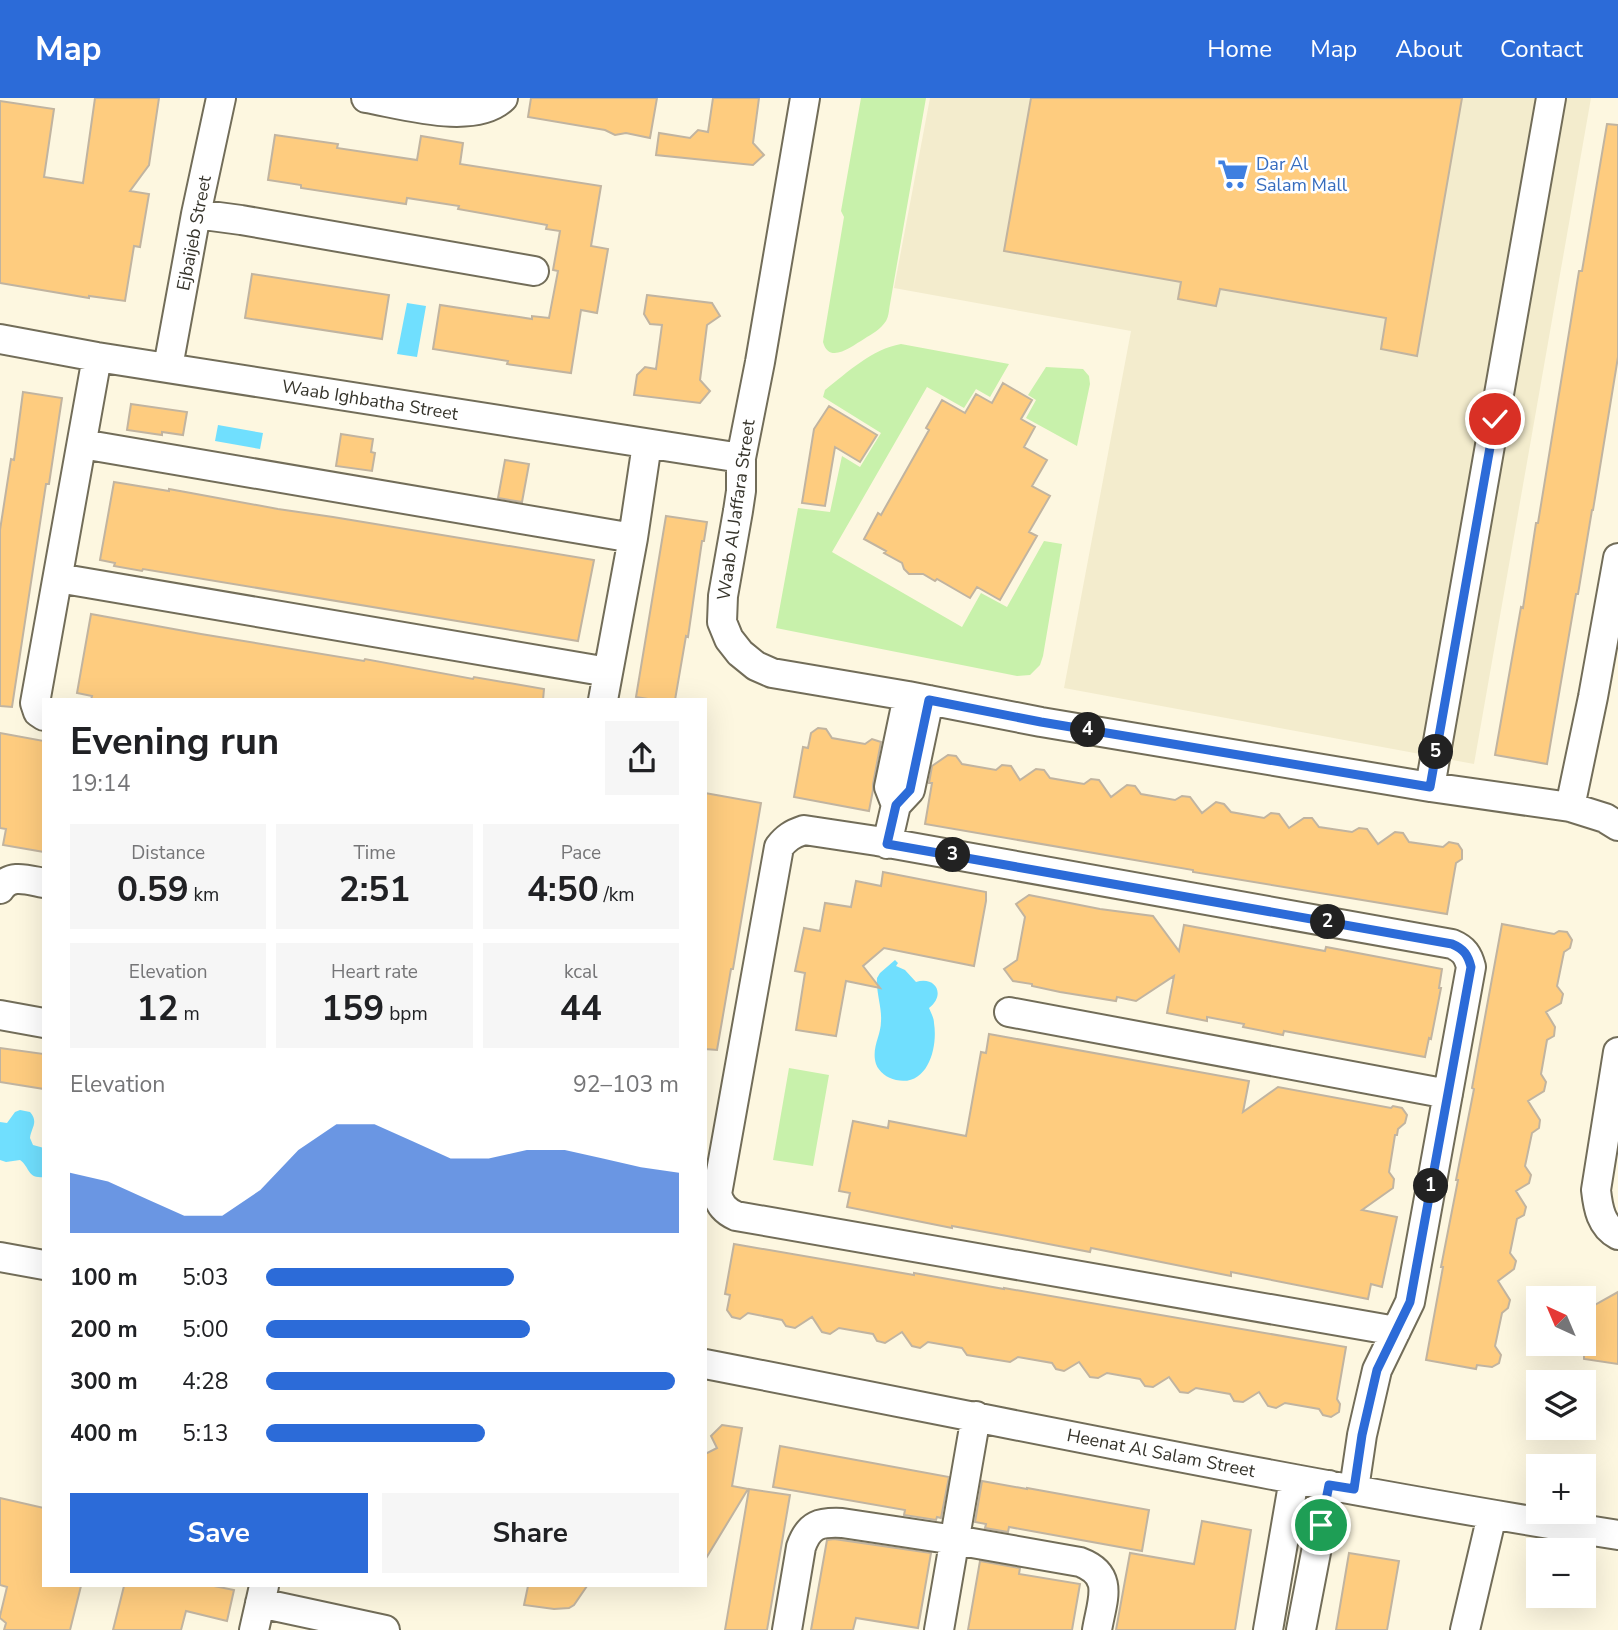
<!DOCTYPE html>
<html lang="en">
<head>
<meta charset="utf-8">
<style>
  body { margin:0; font-family:"Nunito Sans",sans-serif; background:#f6f6f6; color:#202124; height:100vh; display:flex; flex-direction:column; font-size:26px; white-space:nowrap }
  * { box-sizing:border-box; margin:0 }
  p { font-size:23px; color:#757577 }
  .icon { flex:none; width:38px; height:38px; fill:none; stroke:currentColor; stroke-width:2; stroke-linecap:round; stroke-linejoin:round }
  .map { position:relative; flex:1; overflow:hidden }
  .details { position:absolute; left:42px; top:600px; width:665px; height:889px; display:flex; flex-direction:column; background:#fff; border-radius:0px; box-shadow:0 7px 28px #0002 }
  .details>* { flex:none }
  .needle { width:46px; rotate:316deg }
  .tools { position:absolute; left:1526px; top:1188px; display:grid; gap:14px }
  .tools a { display:grid; place-items:center; width:70px; height:70px; border-radius:0px; background:#fff; box-shadow:0 7px 28px #0002; font-size:35px }
  .pin { position:absolute; display:grid; place-items:center; width:60px; height:60px; color:#fff; margin:-30px; border:4px solid #fff; border-radius:50%; box-shadow:0 2px 7px #0007 }
  .km { position:absolute; width:35px; height:35px; margin:-18px; border-radius:50%; background:#222; color:#fff; font-size:19px; line-height:35px; text-align:center }
  .round { display:grid; place-items:center; flex:none; width:74px; height:74px; border-radius:0px; background:#f6f6f6 }
  .overview { display:flex; align-items:center; justify-content:space-between; height:119px; padding:0 28px }
  h1 { font-size:38px; font-weight:700; line-height:52px }
  .metrics { display:grid; grid-template-columns:repeat(3,1fr); gap:10px; height:119px; padding:7px 28px }
  .metrics div { display:grid; align-content:center; border-radius:0px; background:#f6f6f6; text-align:center }
  .metrics b { font-size:35px; font-weight:700 }
  .metrics small { font-size:19px; font-weight:400 }
  .metrics p { font-size:19px }
  .chart { height:196px; padding:14px 28px }
  .chart p { display:flex; justify-content:space-between }
  .chart svg { width:100%; height:126px; margin-top:7px; fill:#2c6bd8; opacity:.7 }
  .button { display:flex; gap:14px; margin-top:auto; padding:14px 28px }
  .button a { flex:1; height:80px; border-radius:0px; background:#2c6bd8; color:#fff; font-size:28px; font-weight:700; line-height:80px; text-align:center }
  .button a+a { background:#f6f6f6; color:#202124 }
  ul { padding:0 28px; list-style:none; font-size:23px }
  li { display:grid; grid-template-columns:112px 84px 1fr; align-items:center; height:52px }
  li i { height:18px; border-radius:9px; background:#2c6bd8 }
  header { display:flex; align-items:center; gap:42px; box-sizing:border-box; height:98px; padding:0 35px; background:#2c6bd8; color:#fff }
  header strong { font-size:33px }
  nav { display:flex; gap:38px; margin-inline-start:auto; font-size:24px }
  .map>svg:first-child { display:block }
</style>
</head>
<body>
<header>
<strong>Map</strong>
<nav><a>Home</a><a>Map</a><a>About</a><a>Contact</a></nav>
</header>
<div class="map">
<svg width="1618" height="1532" viewBox="0 0 1618 1532">
  <rect width="100%" height="100%" fill="#fdf7e0"/>
  <!-- built -->
  <path fill="#f3eccd" d="M 930,0 L 1591,0 L 1474,666 L 1064,590 L 1131,233 L 894,190 Z"/>
  <!-- green -->
  <path fill="#c8f1ab" d="M 861,0 L 926,0 L 890,206 C 889,211 889,218 886,223 C 881,231 872,236 864,241 C 852,248 829,267 823,244 L 844,119 L 841,113 Z
    M 901,246 L 1009,266 L 990,299 L 976,291 L 964,310 L 927,289 L 832,454 L 962,529 L 981,495 L 1007,509 L 1044,443 L 1062,446 L 1043,558 L 1040,567 L 1030,577 L 1017,578 L 776,530 L 798,410 L 830,414 L 842,358 L 860,369 L 881,335 L 823,299 L 825,292 C 848,274 872,251 901,246 Z
    M 1046,269 L 1083,271 L 1089,278 L 1090,286 L 1077,348 L 1026,320 L 1036,302 L 1028,297 Z
    M 789,970 L 829,977 L 813,1068 L 773,1062 Z"/>
  <!-- water -->
  <path fill="#70dffe" d="M 407,205 L 426,208 L 417,259 L 397,256 Z
    M 218,327 L 263,335 L 260,351 L 215,343 Z
    M 895,862 L 898,865 L 896,868 L 905,872 L 916,884 C 936,878 946,897 929,910 C 931,915 934,920 934,925 C 938,949 928,989 896,982 C 887,980 879,974 876,966 C 871,950 881,938 881,923 C 882,909 876,895 877,880 L 880,875 Z
    M 20,1012 L 30,1014 C 39,1024 31,1030 30,1040 L 33,1047 L 44,1050 L 44,1079 C 27,1081 30,1069 20,1062 L 6,1064 L 0,1062 L 0,1024 L 7,1025 L 15,1014 Z"/>
  <!-- building -->
  <path fill="#fecc7f" stroke="#c1b4a0" stroke-width="2" d="M 95,0 L 159,0 L 149,67 L 130,93 L 149,96 L 140,149 L 134,148 L 125,203 L 89,198 L 89,200 L 0,185 L 0,3 L 54,11 L 44,79 L 83,85 Z
    M 531,0 L 657,0 L 650,40 L 626,35 L 615,37 L 605,32 L 528,19 Z
    M 713,0 L 759,0 L 753,45 L 764,57 L 753,67 L 656,57 L 659,35 L 690,40 L 698,32 L 708,34 Z
    M 1031,0 L 1462,0 L 1417,258 L 1381,251 L 1386,220 L 1220,191 L 1216,208 L 1178,201 L 1181,184 L 1004,153 Z
    M 1607,26 L 1618,27 L 1618,259 L 1593,412 L 1592,412 L 1578,496 L 1576,496 L 1547,666 L 1495,657 L 1521,509 L 1523,510 L 1536,425 L 1538,425 L 1579,173 L 1582,173 Z
    M 275,37 L 338,46 L 337,50 L 417,62 L 421,38 L 463,45 L 460,66 L 601,88 L 591,148 L 608,151 L 597,215 L 581,212 L 571,275 L 507,266 L 508,263 L 433,251 L 440,207 L 532,221 L 532,218 L 549,220 L 558,173 L 553,172 L 560,133 L 546,131 L 547,127 L 458,111 L 459,108 L 407,100 L 406,106 L 301,90 L 301,87 L 268,82 Z
    M 252,176 L 389,197 L 382,241 L 245,220 Z
    M 647,197 L 712,205 L 720,218 L 707,227 L 700,282 L 710,293 L 700,305 L 634,297 L 637,277 L 645,269 L 656,271 L 662,227 L 650,226 L 644,216 Z
    M 1003,285 L 1032,302 L 1021,321 L 1035,329 L 1024,349 L 1047,362 L 1032,388 L 1050,398 L 1029,434 L 1037,438 L 1000,502 L 977,489 L 970,500 L 937,481 L 935,483 L 923,476 L 909,476 L 904,471 L 902,465 L 884,455 L 886,453 L 864,441 L 878,415 L 881,417 L 929,332 L 926,330 L 942,302 L 965,315 L 976,296 L 992,305 Z
    M 23,294 L 62,300 L 49,386 L 46,386 L 12,609 L 0,608 L 0,432 L 11,361 L 14,362 Z
    M 131,306 L 187,314 L 183,337 L 162,334 L 162,337 L 127,332 Z
    M 829,308 L 877,337 L 860,364 L 835,349 L 825,408 L 802,405 L 814,331 Z
    M 341,336 L 373,341 L 371,354 L 375,355 L 372,373 L 336,368 Z
    M 505,362 L 529,366 L 522,404 L 498,400 Z
    M 114,384 L 169,393 L 169,391 L 278,411 L 333,419 L 594,462 L 578,543 L 143,471 L 142,473 L 114,468 L 115,465 L 100,462 Z
    M 666,418 L 707,424 L 704,443 L 702,443 L 688,539 L 686,538 L 675,602 L 654,602 L 636,599 Z
    M 91,516 L 201,536 L 364,563 L 365,561 L 473,581 L 474,579 L 544,591 L 543,602 L 91,602 L 92,598 L 77,595 Z
    M 818,630 L 826,631 L 832,640 L 865,646 L 872,641 L 881,644 L 873,686 L 873,692 L 869,713 L 794,699 L 803,649 L 808,650 L 811,635 Z
    M 0,635 L 44,643 L 44,754 L 3,747 L 6,731 L 0,730 Z
    M 948,657 L 956,658 L 962,666 L 996,672 L 1002,667 L 1011,668 L 1020,682 L 1036,671 L 1044,672 L 1050,680 L 1084,686 L 1091,681 L 1099,682 L 1111,699 L 1127,687 L 1135,688 L 1141,696 L 1175,702 L 1182,698 L 1190,699 L 1202,715 L 1216,704 L 1224,706 L 1231,714 L 1264,720 L 1271,715 L 1279,716 L 1289,730 L 1304,720 L 1312,720 L 1319,729 L 1352,734 L 1359,730 L 1367,731 L 1378,746 L 1395,734 L 1403,735 L 1409,744 L 1443,749 L 1449,744 L 1458,746 L 1462,752 L 1462,761 L 1456,765 L 1447,816 L 1193,774 L 1193,772 L 925,726 L 932,685 L 929,685 L 932,668 Z
    M 705,695 L 761,705 L 733,871 L 731,871 L 717,952 L 705,951 Z
    M 883,774 L 986,794 L 986,803 L 974,868 L 884,850 L 863,868 L 880,890 L 846,883 L 836,938 L 796,932 L 805,875 L 795,873 L 804,830 L 820,833 L 825,805 L 851,809 L 856,783 L 881,788 Z
    M 1029,797 L 1100,811 L 1153,818 L 1179,853 L 1184,827 L 1325,853 L 1326,849 L 1442,871 L 1439,890 L 1441,890 L 1431,941 L 1429,940 L 1425,959 L 1284,933 L 1283,937 L 1243,929 L 1244,926 L 1207,919 L 1207,923 L 1167,915 L 1174,878 L 1136,903 L 1117,899 L 1116,903 L 1060,894 L 1032,888 L 1032,886 L 1013,883 L 1004,871 L 1017,862 L 1025,819 L 1016,806 Z
    M 1502,826 L 1554,836 L 1559,833 L 1567,834 L 1572,842 L 1570,850 L 1564,854 L 1557,888 L 1563,896 L 1561,905 L 1546,914 L 1555,929 L 1554,938 L 1547,942 L 1541,976 L 1546,984 L 1544,993 L 1528,1003 L 1540,1022 L 1539,1030 L 1532,1035 L 1525,1068 L 1531,1077 L 1529,1085 L 1516,1093 L 1526,1109 L 1524,1117 L 1517,1121 L 1510,1155 L 1516,1163 L 1514,1171 L 1498,1183 L 1510,1202 L 1508,1210 L 1502,1215 L 1495,1248 L 1501,1257 L 1499,1265 L 1492,1269 L 1477,1267 L 1476,1271 L 1426,1262 L 1443,1169 L 1441,1169 L 1458,1082 L 1456,1082 L 1474,991 L 1472,990 Z
    M 989,936 L 1249,983 L 1243,1014 L 1278,989 L 1391,1010 L 1393,1008 L 1402,1010 L 1407,1017 L 1405,1025 L 1398,1031 L 1397,1037 L 1395,1037 L 1389,1074 L 1394,1081 L 1393,1090 L 1362,1112 L 1397,1119 L 1382,1189 L 1371,1186 L 1368,1201 L 1231,1174 L 1231,1178 L 1091,1150 L 1090,1154 L 1007,1138 L 952,1128 L 952,1130 L 847,1109 L 850,1095 L 839,1093 L 853,1023 L 888,1030 L 889,1023 L 966,1038 L 981,954 L 986,955 Z
    M 0,950 L 44,956 L 44,991 L 0,984 Z
    M 734,1146 L 914,1177 L 914,1175 L 1004,1191 L 1004,1190 L 1346,1249 L 1337,1301 L 1340,1306 L 1339,1314 L 1331,1319 L 1323,1317 L 1319,1311 L 1285,1305 L 1276,1310 L 1268,1308 L 1259,1294 L 1243,1304 L 1234,1303 L 1230,1296 L 1196,1290 L 1188,1295 L 1180,1294 L 1169,1279 L 1153,1289 L 1145,1288 L 1140,1281 L 1107,1275 L 1098,1280 L 1090,1279 L 1079,1264 L 1064,1273 L 1056,1271 L 1052,1265 L 1018,1259 L 1010,1264 L 967,1257 L 962,1250 L 928,1244 L 920,1250 L 912,1248 L 902,1234 L 885,1245 L 877,1243 L 873,1236 L 839,1230 L 830,1236 L 822,1234 L 812,1219 L 795,1230 L 786,1228 L 782,1222 L 748,1215 L 740,1221 L 732,1219 L 727,1212 L 730,1197 L 725,1196 Z
    M 1618,1194 L 1618,1266 L 1584,1261 L 1584,1213 Z
    M 722,1327 L 742,1330 L 732,1388 L 748,1391 L 705,1462 L 705,1356 L 717,1350 L 711,1338 Z
    M 780,1348 L 949,1379 L 941,1420 L 937,1419 L 936,1422 L 904,1417 L 905,1412 L 773,1389 Z
    M 982,1383 L 1027,1391 L 1027,1390 L 1149,1412 L 1142,1453 L 1009,1429 L 1008,1434 L 985,1430 L 986,1426 L 975,1424 Z
    M 749,1391 L 790,1397 L 782,1444 L 767,1532 L 725,1532 Z
    M 0,1400 L 44,1410 L 44,1488 L 81,1488 L 70,1532 L 4,1532 L 6,1525 L 0,1520 L 0,1518 L 7,1489 L 0,1487 Z
    M 1202,1423 L 1251,1432 L 1235,1532 L 1116,1532 L 1130,1455 L 1194,1466 Z
    M 834,1441 L 931,1455 L 918,1530 L 856,1520 L 853,1532 L 811,1532 L 827,1442 Z
    M 1349,1455 L 1399,1463 L 1387,1532 L 1336,1532 Z
    M 980,1463 L 1020,1470 L 1019,1476 L 1080,1486 L 1072,1532 L 968,1532 Z
    M 124,1488 L 214,1488 L 234,1492 L 227,1523 L 186,1513 L 181,1532 L 113,1532 Z
    M 528,1488 L 587,1488 L 574,1507 L 569,1510 L 554,1511 L 524,1507 Z"/>
  <g fill="none" stroke-linecap="round" stroke-linejoin="round">
    <defs>
      <path id="minor" d="M 366,0 C 402,6 474,28 503,0
        M 805,0 L 760,264 L 741,360 L 741,393 L 738,413 L 723,498 L 722,524 L 729,541 L 740,555 L 756,568 L 772,575 L 908,598 L 1041,624 L 1430,689 L 1570,709 L 1605,720 L 1618,728
        M 196,116 L 241,122 L 534,173
        M 0,241 L 97,259 L 741,360
        M 168,269 L 196,116 L 221,0
        M 82,346 L 633,440
        M 58,480 L 608,574
        M 603,602 L 633,440 L 647,346
        M 44,618 L 38,614 L 35,605 L 97,259
        M 1430,689 L 1551,0
        M 896,707 L 910,692 L 929,602
        M 1570,709 L 1593,599 L 1618,460
        M 887,746 L 896,707 L 889,689 L 908,598
        M 0,791 C 10,775 28,782 44,785
        M 1009,914 L 1448,996
        M 0,917 L 44,925
        M 1618,954 L 1596,1092 C 1598,1110 1601,1128 1618,1137
        M 0,1159 L 44,1167
        M 705,1266 C 1009,1325 1312,1389 1618,1437
        M 1354,1391 L 1362,1337 L 1377,1272 L 1410,1204 L 1471,869 C 1468,857 1464,851 1452,846 L 877,743 L 804,732 C 792,736 786,740 779,749 L 717,1096 C 720,1107 725,1113 736,1118 L 1396,1233
        M 260,1505 L 385,1532
        M 254,1532 L 264,1488
        M 787,1532 L 801,1449 C 809,1426 820,1424 842,1425 L 955,1442 L 1080,1464 C 1115,1477 1102,1502 1097,1532
        M 939,1532 L 976,1318
        M 1268,1532 L 1294,1381
        M 1301,1532 L 1329,1387
        M 1465,1532 L 1492,1417"/>
    </defs>
    <!-- minor casing -->
    <use href="#minor" stroke="#726d59" stroke-width="32"/>
    <!-- minor -->
    <use href="#minor" stroke="#fff" stroke-width="28"/>
  </g>
  <g fill="none" stroke-linecap="round" stroke-linejoin="round">
    <defs>
      <path id="route" d="M 1321,1427 L 1329,1387 L 1354,1391 L 1362,1337 L 1377,1272 L 1410,1204 L 1471,869 C 1468,857 1464,851 1452,846 L 887,746 L 896,707 L 910,692 L 929,602 L 1041,624 L 1430,689 L 1495,321"/>
    </defs>
    <!-- route casing -->
    <use href="#route" stroke="#fff" stroke-width="14"/>
    <!-- route -->
    <use href="#route" stroke="#2c6bd8" stroke-width="9"/>
  </g>
  <!-- icons -->
  <defs>
    <symbol id="supermarket-bare" viewBox="-9 -9 18 18"><path d="M-6-5.5h2.5l.6 2H6L4.5 2H-2.5L-4.4-4H-6ZM-1.5 3.2a1.3 1.3 0 1 0 .1 0ZM3 3.2a1.3 1.3 0 1 0 .1 0Z" fill="#3f7fe0" stroke="#fff" stroke-width="2.5" paint-order="stroke"/></symbol>
  </defs>
  <g fill-rule="evenodd">
    <use href="#supermarket-bare" x="1211" y="54" width="44" height="44"/>
  </g>
  <g text-anchor="middle" dominant-baseline="central" stroke-width="5" stroke-linejoin="round" paint-order="stroke">
    <!-- shop labels -->
    <g font-size="18" fill="#366cbe" stroke="#fff" text-anchor="start">
      <text x="1256" y="66">Dar Al<tspan x="1256" dy="21">Salam Mall</tspan></text>
    </g>
    <!-- street labels -->
    <g font-size="18" fill="#36342b" stroke="#fff">
      <text transform="translate(194 135) rotate(-79)">Ejbaijeb Street</text>
      <text transform="translate(370 302) rotate(9)">Waab Ighbatha Street</text>
      <text transform="translate(736 412) rotate(-82)">Waab Al Jaffara Street</text>
      <text transform="translate(1161 1355) rotate(11)">Heenat Al Salam Street</text>
    </g>
  </g>
</svg>
<div class="tools">
<a><svg class="needle" viewBox="-14 -14 28 28"><path d="M0-13l5 13h-10z" fill="#e53935"/><path d="M0 13l5-13h-10z" fill="#757577"/></svg></a>
<a><svg class="icon" aria-label="layers" viewBox="0 0 24 24"><path d="M12 4l9 5-9 5-9-5zM3 14l9 5 9-5"/></svg></a>
<a>+</a>
<a>−</a>
</div>
<div class="pin" style="left:1321px;top:1427px;background:#1e9e55"><svg class="icon" aria-label="arrive" viewBox="0 0 24 24"><path d="M6 21V4h12l-3 4 3 4H6"/></svg></div>
<div class="pin" style="left:1495px;top:321px;background:#d93025"><svg class="icon" aria-label="check" viewBox="0 0 24 24"><path d="M5 12l5 5 9-10"/></svg></div>
<b class="km" style="left:1431px;top:1088px">1</b>
<b class="km" style="left:1328px;top:824px">2</b>
<b class="km" style="left:953px;top:757px">3</b>
<b class="km" style="left:1088px;top:632px">4</b>
<b class="km" style="left:1436px;top:654px">5</b>
<section class="details">
<div class="overview"><div><h1>Evening run</h1><p>19:14</p></div><a class="round"><svg class="icon" aria-label="share" viewBox="0 0 24 24"><path d="M12 15V3M7 8l5-5 5 5M5 13v7h14v-7"/></svg></a></div>
<div class="metrics">
<div><p>Distance</p><b>0.59<small> km</small></b></div>
<div><p>Time</p><b>2:51</b></div>
<div><p>Pace</p><b>4:50<small> /km</small></b></div>
</div>
<div class="metrics">
<div><p>Elevation</p><b>12<small> m</small></b></div>
<div><p>Heart rate</p><b>159<small> bpm</small></b></div>
<div><p>kcal</p><b>44</b></div>
</div>
<div class="chart"><p><span>Elevation</span>92–103 m</p>
<svg viewBox="0 0 160 44" preserveAspectRatio="none"><path d="M0 44V23L10 26L20 32L30 38L40 38L50 29L60 15L70 6L80 6L90 12L100 18L110 18L120 15L130 15L140 18L150 21L160 23V44z"/></svg>
</div>
<ul>
<li><b>100 m</b>5:03<i style="width:60%"></i></li>
<li><b>200 m</b>5:00<i style="width:64%"></i></li>
<li><b>300 m</b>4:28<i style="width:99%"></i></li>
<li><b>400 m</b>5:13<i style="width:53%"></i></li>
</ul>
<div class="button"><a>Save</a><a>Share</a></div>
</section>
</div>
</body>
</html>
